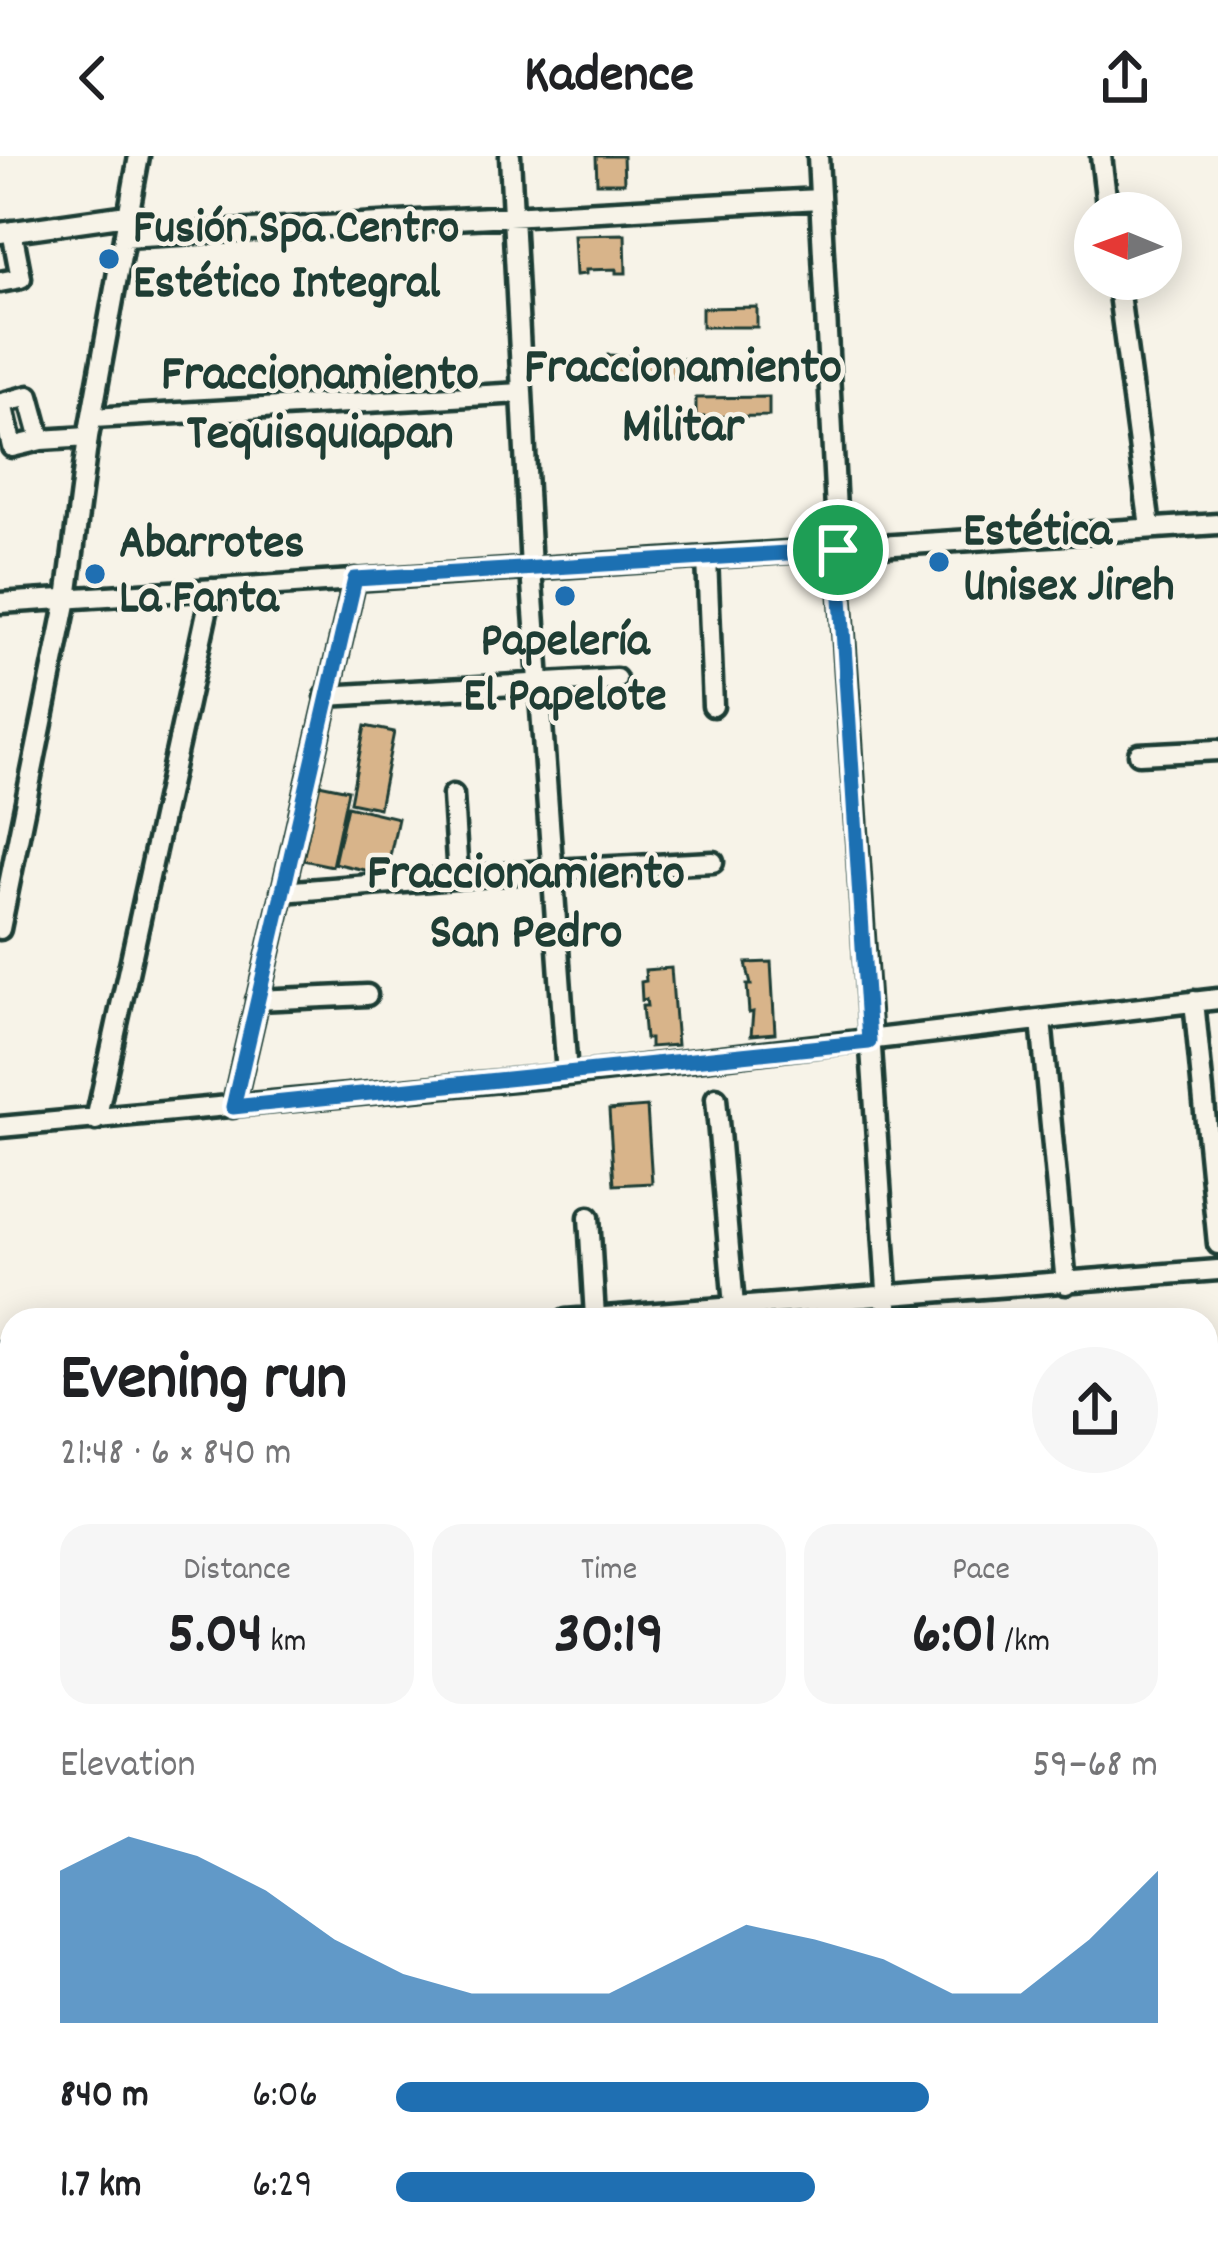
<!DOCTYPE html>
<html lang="en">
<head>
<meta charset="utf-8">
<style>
  body { margin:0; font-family:Dekko,sans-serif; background:#f6f6f6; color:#202124; height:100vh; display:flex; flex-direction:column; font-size:45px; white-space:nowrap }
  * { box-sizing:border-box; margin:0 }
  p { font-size:39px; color:#757577 }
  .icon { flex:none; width:66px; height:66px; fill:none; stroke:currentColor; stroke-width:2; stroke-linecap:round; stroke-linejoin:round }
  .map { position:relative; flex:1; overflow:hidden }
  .drawer { position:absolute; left:0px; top:1152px; width:1218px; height:948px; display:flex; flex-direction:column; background:#fff; border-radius:36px 36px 0 0; box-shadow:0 6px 30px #0003 }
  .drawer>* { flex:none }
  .needle { width:78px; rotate:271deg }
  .buttons { position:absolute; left:1074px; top:36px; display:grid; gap:24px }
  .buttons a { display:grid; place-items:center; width:108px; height:108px; border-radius:50%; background:#fff; box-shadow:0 6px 30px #0003; font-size:60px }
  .pin { position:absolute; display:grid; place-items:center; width:102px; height:102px; color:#fff; margin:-51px; border:6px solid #fff; border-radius:50%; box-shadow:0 3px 12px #0007 }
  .round { display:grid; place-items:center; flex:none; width:126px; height:126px; border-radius:63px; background:#f6f6f6 }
  .overview { display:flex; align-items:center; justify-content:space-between; height:204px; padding:0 60px }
  h1 { font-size:66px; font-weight:700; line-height:90px }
  .metrics { display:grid; grid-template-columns:repeat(3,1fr); gap:18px; height:204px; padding:12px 60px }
  .metrics div { display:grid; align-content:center; border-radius:30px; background:#f6f6f6; text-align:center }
  .metrics b { font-size:60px; font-weight:700 }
  .metrics small { font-size:33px; font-weight:400 }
  .metrics p { font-size:33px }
  .chart { height:336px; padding:24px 60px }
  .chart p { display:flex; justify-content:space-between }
  .chart svg { width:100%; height:216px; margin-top:12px; fill:#1f6fb2; opacity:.7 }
  ul { padding:0 60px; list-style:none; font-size:39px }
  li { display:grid; grid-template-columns:192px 144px 1fr; align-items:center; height:90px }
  li i { height:30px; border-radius:15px; background:#1f6fb2 }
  header { display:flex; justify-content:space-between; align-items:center; height:156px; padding:0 60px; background:#fff; font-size:54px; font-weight:700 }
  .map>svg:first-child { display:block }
</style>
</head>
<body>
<header><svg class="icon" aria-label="back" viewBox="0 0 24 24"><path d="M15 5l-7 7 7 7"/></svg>Kadence<svg class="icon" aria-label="share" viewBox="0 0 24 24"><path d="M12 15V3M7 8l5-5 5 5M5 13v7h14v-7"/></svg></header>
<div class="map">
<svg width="1218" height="2100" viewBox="0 0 1218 2100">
  <rect width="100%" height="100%" fill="#f7f3e8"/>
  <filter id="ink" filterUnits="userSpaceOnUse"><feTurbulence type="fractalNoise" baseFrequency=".00833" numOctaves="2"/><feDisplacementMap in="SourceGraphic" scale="24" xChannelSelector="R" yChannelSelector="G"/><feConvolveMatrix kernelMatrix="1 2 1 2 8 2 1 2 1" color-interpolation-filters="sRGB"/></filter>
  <g filter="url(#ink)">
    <!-- building -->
    <path fill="#d8b48a" stroke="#1f3d34" stroke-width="3" d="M 596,0 L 623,0 L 624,27 L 597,27 Z
      M 625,78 L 626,117 L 616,117 L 616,113 L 586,114 L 586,118 L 576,119 L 574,79 Z
      M 757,151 L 757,171 L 702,171 L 702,152 Z
      M 608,199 L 684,203 L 684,221 L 608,220 Z
      M 769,241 L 769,260 L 696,261 L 696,242 Z
      M 365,570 L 394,576 L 379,652 L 350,646 Z
      M 319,628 L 348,634 L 332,710 L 303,704 Z
      M 347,650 L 398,662 L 386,719 L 334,707 Z
      M 771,806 L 775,877 L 751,879 L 753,856 L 749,857 L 747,829 L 751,829 L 746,807 Z
      M 671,812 L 677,889 L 650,891 L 650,883 L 645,883 L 642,850 L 647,850 L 646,843 L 642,844 L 641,826 L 646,825 L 645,814 Z
      M 647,951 L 652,1027 L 614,1029 L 609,954 Z
      M 866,1158 L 867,1164 L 832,1164 L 832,1159 Z"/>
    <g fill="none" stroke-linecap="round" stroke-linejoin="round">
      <defs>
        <path id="minor" d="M 510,0 L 531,413 L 567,919
          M 818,0 L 838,394 L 889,1164
          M 1101,0 L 1108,57
          M 0,77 L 127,59
          M 124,81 L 820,43
          M 1117,123 L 1150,371
          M 0,126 L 21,122 L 12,75
          M 93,262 L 521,237
          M 41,284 L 29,240 L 2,247 L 12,291 L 41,284 L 88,281
          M 707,402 L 713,550
          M 0,447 L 1218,368
          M 326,540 L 616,523
          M 1139,598 L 1218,594
          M 453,639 L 458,722
          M 282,736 L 554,714 L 713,706
          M 0,773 L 67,443 L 88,281 L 139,0
          M 257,844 L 367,839
          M 1194,845 L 1218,1088
          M 1041,864 L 1066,1128
          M 716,942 L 734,1150
          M 233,951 L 355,423
          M 96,964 L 212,433
          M 0,971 L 567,919 L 1218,843
          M 589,1061 L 595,1161
          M 566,1164 L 1218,1114
          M 0,1196 L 12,1196
          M 1206,1278 L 1218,1277
          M 1206,1440 L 1218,1439
          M 1206,1607 L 1218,1606
          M 0,1634 L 12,1643
          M 0,1666 L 12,1675
          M 1206,1683 L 1218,1682
          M 1206,1966 L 1218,1963
          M 425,2088 L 442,2100
          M 727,2088 L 745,2100
          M 787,2088 L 805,2100
          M 929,2088 L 930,2100
          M 69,2100 L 72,2088"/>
      </defs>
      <!-- minor casing -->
      <use href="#minor" stroke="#1f3d34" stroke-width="27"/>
      <!-- minor -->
      <use href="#minor" stroke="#f7f3e8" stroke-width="18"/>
    </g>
  </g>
  <g fill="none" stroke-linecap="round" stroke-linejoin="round" filter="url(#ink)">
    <defs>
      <path id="route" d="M 838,394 L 869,886 L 233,951 L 355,423 Z"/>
    </defs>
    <!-- route casing -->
    <use href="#route" stroke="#fff" stroke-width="24"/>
    <!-- route -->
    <use href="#route" stroke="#1f6fb2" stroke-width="15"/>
  </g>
  <!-- markers -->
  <g fill="#1f6fb2" stroke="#f7f3e8" stroke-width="4.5">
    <circle cx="109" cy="103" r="12"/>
    <circle cx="939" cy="406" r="12"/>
    <circle cx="95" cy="418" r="12"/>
    <circle cx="565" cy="440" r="12"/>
  </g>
  <g text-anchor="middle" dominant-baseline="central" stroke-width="9" stroke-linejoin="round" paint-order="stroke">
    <!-- poi labels -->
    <g font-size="48" font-weight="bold" fill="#1f3d34" stroke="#f7f3e8" text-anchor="start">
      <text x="133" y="75">Fusión Spa Centro<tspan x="133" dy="55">Estético Integral</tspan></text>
      <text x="963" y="378">Estética<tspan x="963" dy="55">Unisex Jireh</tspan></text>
      <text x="119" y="390">Abarrotes<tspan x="119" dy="55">La Fanta</tspan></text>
      <text x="565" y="488" text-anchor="middle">Papelería<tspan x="565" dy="55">El Papelote</tspan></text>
    </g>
    <!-- neighbourhood labels -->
    <g font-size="51" font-weight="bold" fill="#1f3d34" stroke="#f7f3e8">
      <text x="683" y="215">Fraccionamiento<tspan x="683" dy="59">Militar</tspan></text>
      <text x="320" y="222">Fraccionamiento<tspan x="320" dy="59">Tequisquiapan</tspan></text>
      <text x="526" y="721">Fraccionamiento<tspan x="526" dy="59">San Pedro</tspan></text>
    </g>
  </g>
</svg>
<div class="buttons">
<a><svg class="needle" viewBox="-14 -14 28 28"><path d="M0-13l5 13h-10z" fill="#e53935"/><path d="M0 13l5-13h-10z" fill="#757577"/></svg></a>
</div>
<div class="pin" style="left:838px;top:394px;background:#1e9e55"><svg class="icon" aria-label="arrive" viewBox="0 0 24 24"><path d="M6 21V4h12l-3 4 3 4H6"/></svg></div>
<section class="drawer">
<div class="overview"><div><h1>Evening run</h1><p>21:48 · 6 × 840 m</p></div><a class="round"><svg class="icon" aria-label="share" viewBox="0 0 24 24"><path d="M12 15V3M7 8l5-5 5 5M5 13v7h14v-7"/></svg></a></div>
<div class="metrics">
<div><p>Distance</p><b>5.04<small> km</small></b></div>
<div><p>Time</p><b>30:19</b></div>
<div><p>Pace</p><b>6:01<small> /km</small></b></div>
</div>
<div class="chart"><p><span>Elevation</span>59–68 m</p>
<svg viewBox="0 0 160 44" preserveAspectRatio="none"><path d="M0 44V13L10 6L20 10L30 17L40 27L50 34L60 38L70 38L80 38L90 31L100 24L110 27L120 31L130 38L140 38L150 27L160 13V44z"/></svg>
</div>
<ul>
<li><b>840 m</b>6:06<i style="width:70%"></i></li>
<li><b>1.7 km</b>6:29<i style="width:55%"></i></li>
</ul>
</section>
</div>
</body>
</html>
